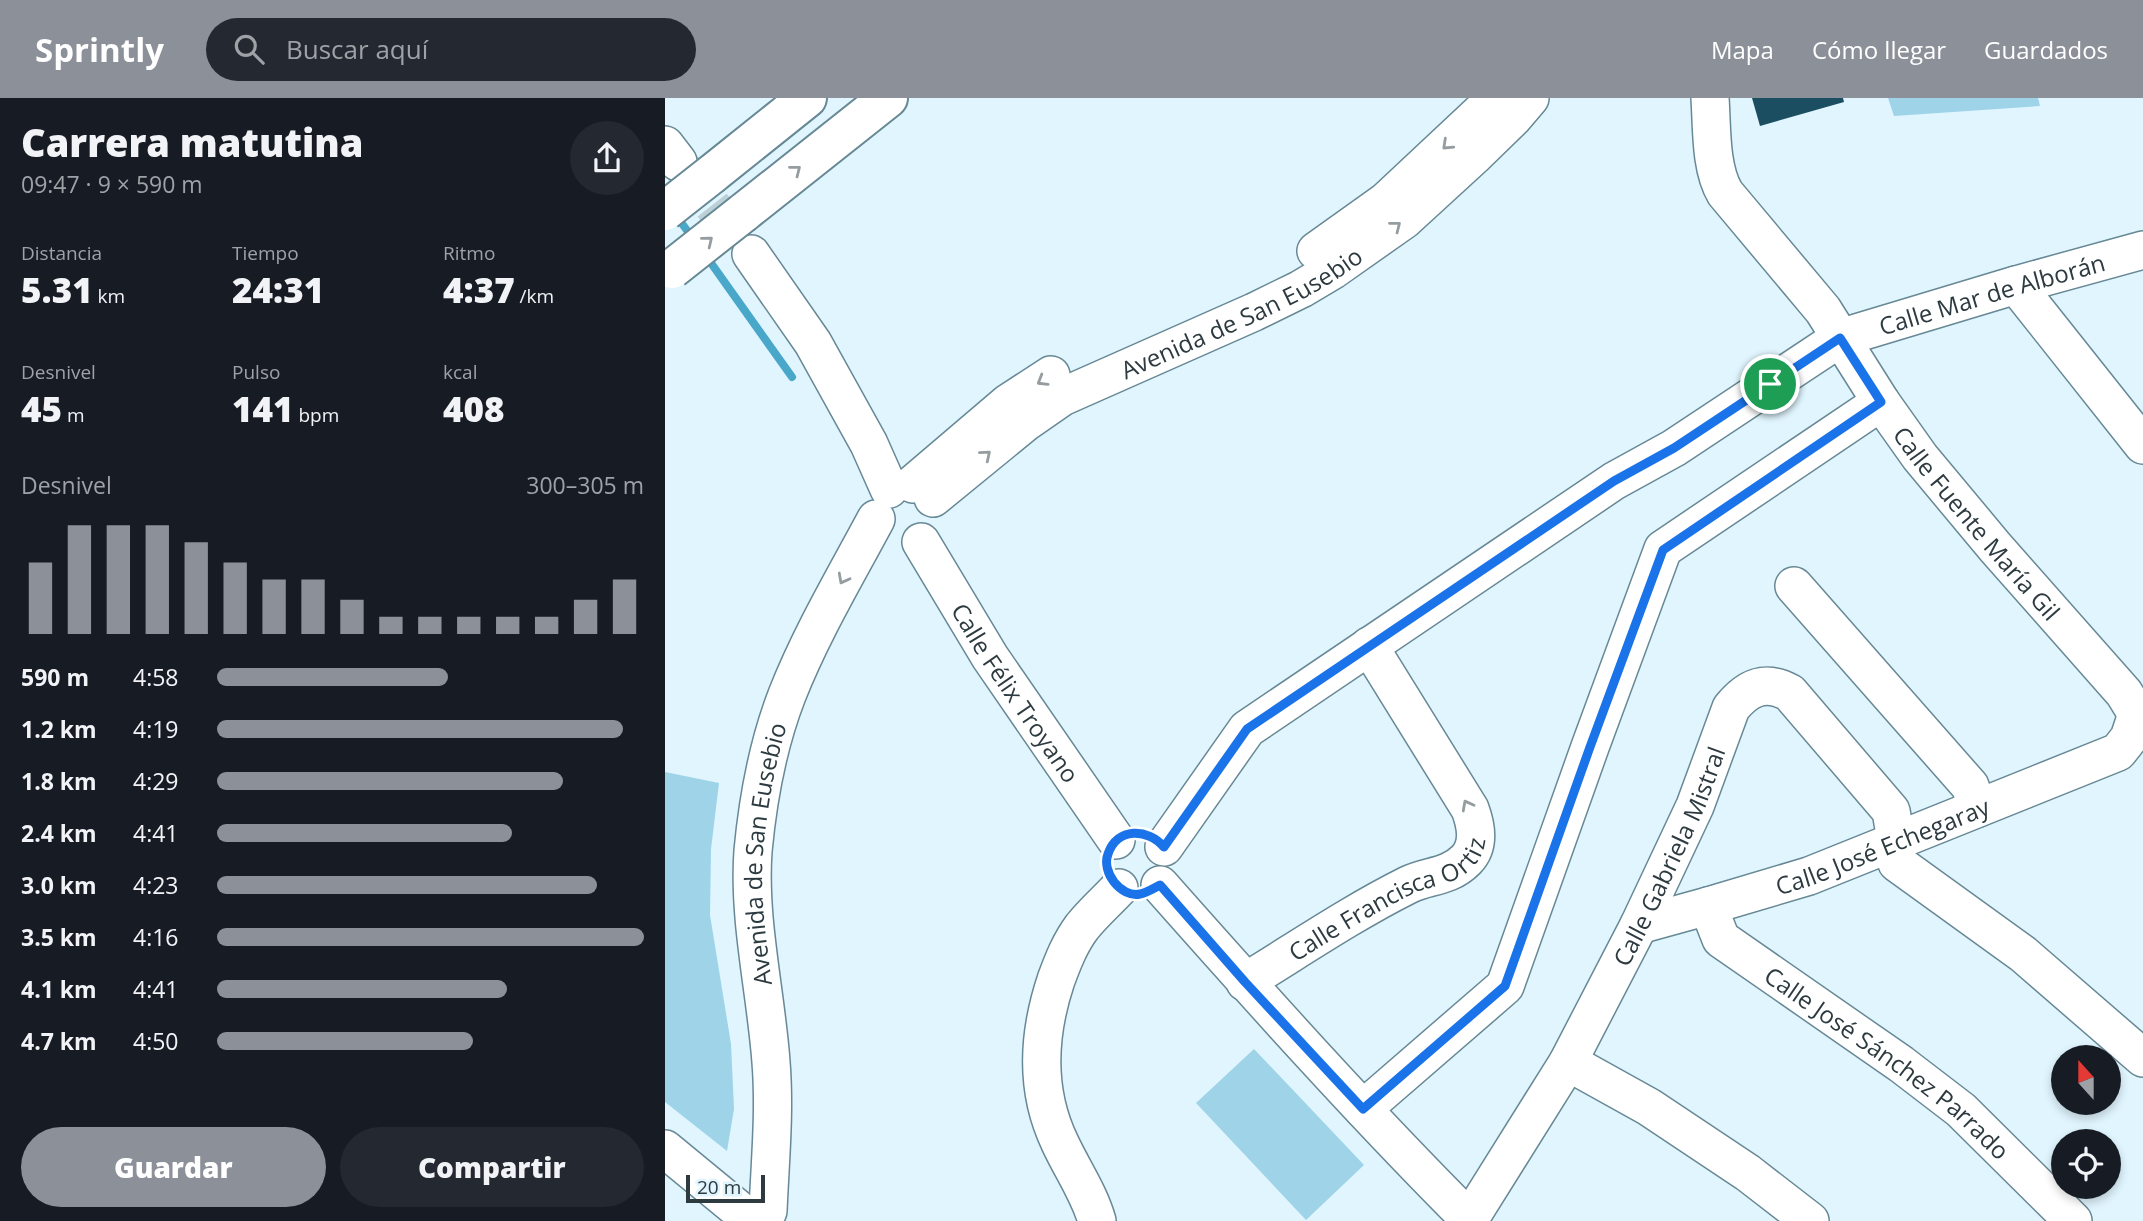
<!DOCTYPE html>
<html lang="es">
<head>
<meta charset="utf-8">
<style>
  body { margin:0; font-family:"Open Sans",sans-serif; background:#242831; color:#f1f3f6; height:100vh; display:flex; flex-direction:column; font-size:26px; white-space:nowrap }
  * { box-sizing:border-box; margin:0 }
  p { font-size:23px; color:#9ea1a6 }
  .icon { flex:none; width:38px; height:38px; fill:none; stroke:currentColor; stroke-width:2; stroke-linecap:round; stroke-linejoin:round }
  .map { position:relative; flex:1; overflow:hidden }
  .details { display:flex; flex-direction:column; background:#171b24; width:665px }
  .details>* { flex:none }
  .needle { width:46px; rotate:339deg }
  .controls { position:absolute; left:1386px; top:947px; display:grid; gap:14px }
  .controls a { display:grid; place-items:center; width:70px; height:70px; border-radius:50%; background:#171b24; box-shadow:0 4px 10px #0003; font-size:35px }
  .scale { position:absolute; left:21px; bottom:18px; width:79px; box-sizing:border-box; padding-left:7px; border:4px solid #2d3b40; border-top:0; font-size:19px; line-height:24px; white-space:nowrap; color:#2d3b40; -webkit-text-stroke:5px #e0f5fe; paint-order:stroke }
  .pin { position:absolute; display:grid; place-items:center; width:60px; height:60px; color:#fff; margin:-30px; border:4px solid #fff; border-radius:50%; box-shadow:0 2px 7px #0007 }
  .round { display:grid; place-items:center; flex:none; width:74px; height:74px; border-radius:37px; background:#242831 }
  .head { display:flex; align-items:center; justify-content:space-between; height:119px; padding:0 21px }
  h1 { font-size:38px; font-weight:800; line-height:52px }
  .metrics { display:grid; grid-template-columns:repeat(3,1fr); gap:10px; height:119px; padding:7px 21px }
  .metrics div { display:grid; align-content:center }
  .metrics b { font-size:35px; font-weight:800 }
  .metrics small { font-size:19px; font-weight:400 }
  .metrics p { font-size:19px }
  .chart { height:196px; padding:14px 21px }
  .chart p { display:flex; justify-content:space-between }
  .chart svg { width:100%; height:126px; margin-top:7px; stroke:#8c9099; stroke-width:6 }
  .primary-button { display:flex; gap:14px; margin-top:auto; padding:14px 21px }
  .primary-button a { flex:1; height:80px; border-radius:42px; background:#8c9099; color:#fff; font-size:28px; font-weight:800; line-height:80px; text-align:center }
  .primary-button a+a { background:#242831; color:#f1f3f6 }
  ul { padding:0 21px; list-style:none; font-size:23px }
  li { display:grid; grid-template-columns:112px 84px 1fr; align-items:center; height:52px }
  li i { height:18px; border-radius:9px; background:#8c9099 }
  header { display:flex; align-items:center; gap:42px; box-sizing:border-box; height:98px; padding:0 35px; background:#8c9099; color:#fff }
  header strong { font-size:33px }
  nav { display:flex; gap:38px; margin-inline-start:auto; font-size:24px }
  .search { width:490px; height:63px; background:#242831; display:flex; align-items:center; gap:18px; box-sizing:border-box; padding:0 24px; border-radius:38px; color:#9ea1a6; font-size:26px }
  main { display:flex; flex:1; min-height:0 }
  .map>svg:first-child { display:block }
</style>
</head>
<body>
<header>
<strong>Sprintly</strong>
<div class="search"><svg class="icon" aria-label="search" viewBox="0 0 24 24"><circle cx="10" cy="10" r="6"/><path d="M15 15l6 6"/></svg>Buscar aquí</div>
<nav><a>Mapa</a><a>Cómo llegar</a><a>Guardados</a></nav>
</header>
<main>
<section class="details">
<div class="head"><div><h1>Carrera matutina</h1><p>09:47 · 9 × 590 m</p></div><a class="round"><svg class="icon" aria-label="share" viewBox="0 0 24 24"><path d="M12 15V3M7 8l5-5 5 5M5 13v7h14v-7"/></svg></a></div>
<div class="metrics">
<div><p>Distancia</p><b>5.31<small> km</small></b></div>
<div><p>Tiempo</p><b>24:31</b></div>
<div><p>Ritmo</p><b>4:37<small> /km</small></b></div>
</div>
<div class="metrics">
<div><p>Desnivel</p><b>45<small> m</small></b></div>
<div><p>Pulso</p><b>141<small> bpm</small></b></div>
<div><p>kcal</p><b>408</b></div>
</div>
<div class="chart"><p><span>Desnivel</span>300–305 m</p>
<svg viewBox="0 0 160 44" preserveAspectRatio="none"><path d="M5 44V19M15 44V6M25 44V6M35 44V6M45 44V12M55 44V19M65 44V25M75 44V25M85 44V32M95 44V38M105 44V38M115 44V38M125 44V38M135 44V38M145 44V32M155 44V25"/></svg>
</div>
<ul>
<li><b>590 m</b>4:58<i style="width:54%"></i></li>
<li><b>1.2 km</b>4:19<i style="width:95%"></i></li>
<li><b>1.8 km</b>4:29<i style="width:81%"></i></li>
<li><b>2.4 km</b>4:41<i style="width:69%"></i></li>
<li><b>3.0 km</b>4:23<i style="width:89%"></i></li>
<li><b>3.5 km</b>4:16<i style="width:100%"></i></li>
<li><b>4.1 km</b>4:41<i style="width:68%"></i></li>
<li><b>4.7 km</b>4:50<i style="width:60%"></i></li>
</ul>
<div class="primary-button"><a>Guardar</a><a>Compartir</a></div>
</section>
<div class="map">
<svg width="1478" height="1123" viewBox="0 0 1478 1123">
  <rect width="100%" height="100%" fill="#e0f5fe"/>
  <!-- green -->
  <path fill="#9ed3e8" d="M 1223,0 L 1373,0 L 1375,8 L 1229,18 Z
    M 0,674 L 54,685 L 46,751 L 45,817 L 66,946 L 69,1011 L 62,1053 L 0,1004 Z
    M 589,951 L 699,1067 L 641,1122 L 531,1005 Z"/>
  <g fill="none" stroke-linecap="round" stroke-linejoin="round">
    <!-- stream -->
    <path stroke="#49a8ca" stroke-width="8" d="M 10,116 L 29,142
      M 41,158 L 127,279"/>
  </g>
  <!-- building -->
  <path fill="#1b4e60" d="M 1087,0 L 1178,0 L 1179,4 L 1095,28 Z"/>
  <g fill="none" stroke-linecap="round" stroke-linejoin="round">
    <!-- minor-tunnel -->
    <path stroke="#bcd0d8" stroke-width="37" stroke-dasharray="37 18" stroke-linecap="butt" d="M 13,64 L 81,150"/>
    <defs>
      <g id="minor">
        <path id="s1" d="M 1045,0 C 1047,29 1045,70 1060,95 L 1158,212 L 1216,304 L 1255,359 L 1330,449 L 1459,595 L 1478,626"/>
        <path d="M 0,47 L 13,64"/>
        <path d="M 651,153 L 721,103 L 831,0"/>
        <path d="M 86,156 L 148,245 L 204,346 L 224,391"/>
        <path d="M 1351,187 L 1478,347"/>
        <path d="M 248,386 L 343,305 L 386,277"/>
        <path id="s2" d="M 268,400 L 361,324 L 397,299 L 589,214 L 636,191 L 668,172 L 739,122 L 811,56 L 848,20 L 865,0"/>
        <path id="s3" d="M 256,444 L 325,559 L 451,742"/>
        <path d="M 1129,488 L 1305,688 L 1313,710"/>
        <path id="s4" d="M 499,749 L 582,631 L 949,383 L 1009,350 L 1175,240 L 1351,187 L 1478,152"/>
        <path d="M 495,787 C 596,901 698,1015 806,1123"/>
        <path id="s5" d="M 1043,808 L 1056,841 L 1236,966 L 1296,1012 L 1408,1123"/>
        <path id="s6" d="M 974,827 L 1043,808 L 1144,778 L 1453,654 L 1464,640 L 1472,616"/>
        <path id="s7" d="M 580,884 C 634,851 687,815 743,787 C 763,777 783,780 801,762 C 815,748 811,727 805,711 L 704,548"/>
        <path d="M 903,964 L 984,1009 L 1083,1075 L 1145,1123"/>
        <path d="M 698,1011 L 840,888 L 925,649 L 998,451 L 1216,304"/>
        <path d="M 0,1051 L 85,1121"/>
        <path id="s8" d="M 103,1113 C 105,1064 110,1014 106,964 C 101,895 83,822 88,753 C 93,700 103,646 122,597 C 146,536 180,479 211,421"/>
        <path id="s9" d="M 804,1122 L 903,964 L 974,827 L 1030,708 L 1066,610 C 1082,590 1100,581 1125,595 L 1226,713 L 1231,742 L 1232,765 L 1358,856 L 1478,960"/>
        <path d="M 432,1123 C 424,1095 407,1071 395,1045 C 370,993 373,936 391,882 C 398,863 405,845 417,829 C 428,815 442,803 454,790"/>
      </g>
      <path id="highway" d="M 47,76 L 142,0
        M 78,115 L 223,0"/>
    </defs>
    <!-- minor casing -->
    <use href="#minor" stroke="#678895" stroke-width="40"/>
    <!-- highway casing -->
    <use href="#highway" stroke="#678895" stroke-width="42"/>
    <!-- minor -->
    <use href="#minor" stroke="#fff" stroke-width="37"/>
    <!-- highway -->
    <use href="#highway" stroke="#fff" stroke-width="38"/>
    <defs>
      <path id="highway-bridge" d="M 0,113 L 47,76
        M 7,171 L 78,115"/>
    </defs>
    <!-- highway-bridge casing -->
    <use href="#highway-bridge" stroke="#678895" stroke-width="42" stroke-linecap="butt"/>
    <!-- highway-bridge -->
    <use href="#highway-bridge" stroke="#fff" stroke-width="38"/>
  </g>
  <!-- one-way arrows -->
  <defs><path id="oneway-chevron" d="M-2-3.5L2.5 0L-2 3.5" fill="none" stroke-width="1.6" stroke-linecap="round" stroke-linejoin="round" transform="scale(1.75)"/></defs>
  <g stroke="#969da0">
    <use href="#oneway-chevron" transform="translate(782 47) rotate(137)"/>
    <use href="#oneway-chevron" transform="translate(131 72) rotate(-38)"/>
    <use href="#oneway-chevron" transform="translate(731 128) rotate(-38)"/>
    <use href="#oneway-chevron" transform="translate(43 143) rotate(-39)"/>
    <use href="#oneway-chevron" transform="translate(377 283) rotate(149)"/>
    <use href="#oneway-chevron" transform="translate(321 357) rotate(-40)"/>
    <use href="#oneway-chevron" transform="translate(178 481) rotate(118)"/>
    <use href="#oneway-chevron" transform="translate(802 707) rotate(-118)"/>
  </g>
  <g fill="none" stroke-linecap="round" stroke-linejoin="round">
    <defs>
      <path id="route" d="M 1175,240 L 1216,304 L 998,452 L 925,649 L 840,888 L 698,1011 L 580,884 L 495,787 C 489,790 481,795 475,796 C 456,800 436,774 443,756 C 452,729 483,730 499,749 L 582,631 L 949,383 L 1009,350 Z"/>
    </defs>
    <!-- route casing -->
    <use href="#route" stroke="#fff" stroke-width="14"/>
    <!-- route -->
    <use href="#route" stroke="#1a73e8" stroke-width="9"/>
  </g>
  <g text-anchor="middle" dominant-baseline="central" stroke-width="7" stroke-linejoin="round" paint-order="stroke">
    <!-- street labels -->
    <g font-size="24" fill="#2d3b40" stroke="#e0f5fe">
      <text stroke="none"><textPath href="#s4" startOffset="1013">Calle Mar de Alborán</textPath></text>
      <text stroke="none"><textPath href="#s2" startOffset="362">Avenida de San Eusebio</textPath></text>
      <text stroke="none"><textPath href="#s1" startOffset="513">Calle Fuente María Gil</textPath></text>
      <text stroke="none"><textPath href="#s3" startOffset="178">Calle Félix Troyano</textPath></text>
      <text stroke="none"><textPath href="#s6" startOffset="256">Calle José Echegaray</textPath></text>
      <text stroke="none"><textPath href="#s8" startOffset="359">Avenida de San Eusebio</textPath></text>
      <text stroke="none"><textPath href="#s9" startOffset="416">Calle Gabriela Mistral</textPath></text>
      <text stroke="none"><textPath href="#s7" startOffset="166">Calle Francisca Ortiz</textPath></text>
      <text stroke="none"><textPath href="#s5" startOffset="243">Calle José Sánchez Parrado</textPath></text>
    </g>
  </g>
</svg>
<div class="controls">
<a><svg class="needle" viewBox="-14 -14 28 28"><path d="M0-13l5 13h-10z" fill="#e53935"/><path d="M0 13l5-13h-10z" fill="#9ea1a6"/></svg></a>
<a><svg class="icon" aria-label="locate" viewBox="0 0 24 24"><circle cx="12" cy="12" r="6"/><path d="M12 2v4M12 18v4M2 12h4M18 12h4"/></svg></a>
</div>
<div class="scale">20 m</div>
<div class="pin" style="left:1105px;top:286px;background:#1e9e55"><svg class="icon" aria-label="arrive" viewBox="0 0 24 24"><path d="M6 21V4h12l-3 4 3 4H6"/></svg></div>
</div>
</main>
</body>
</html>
